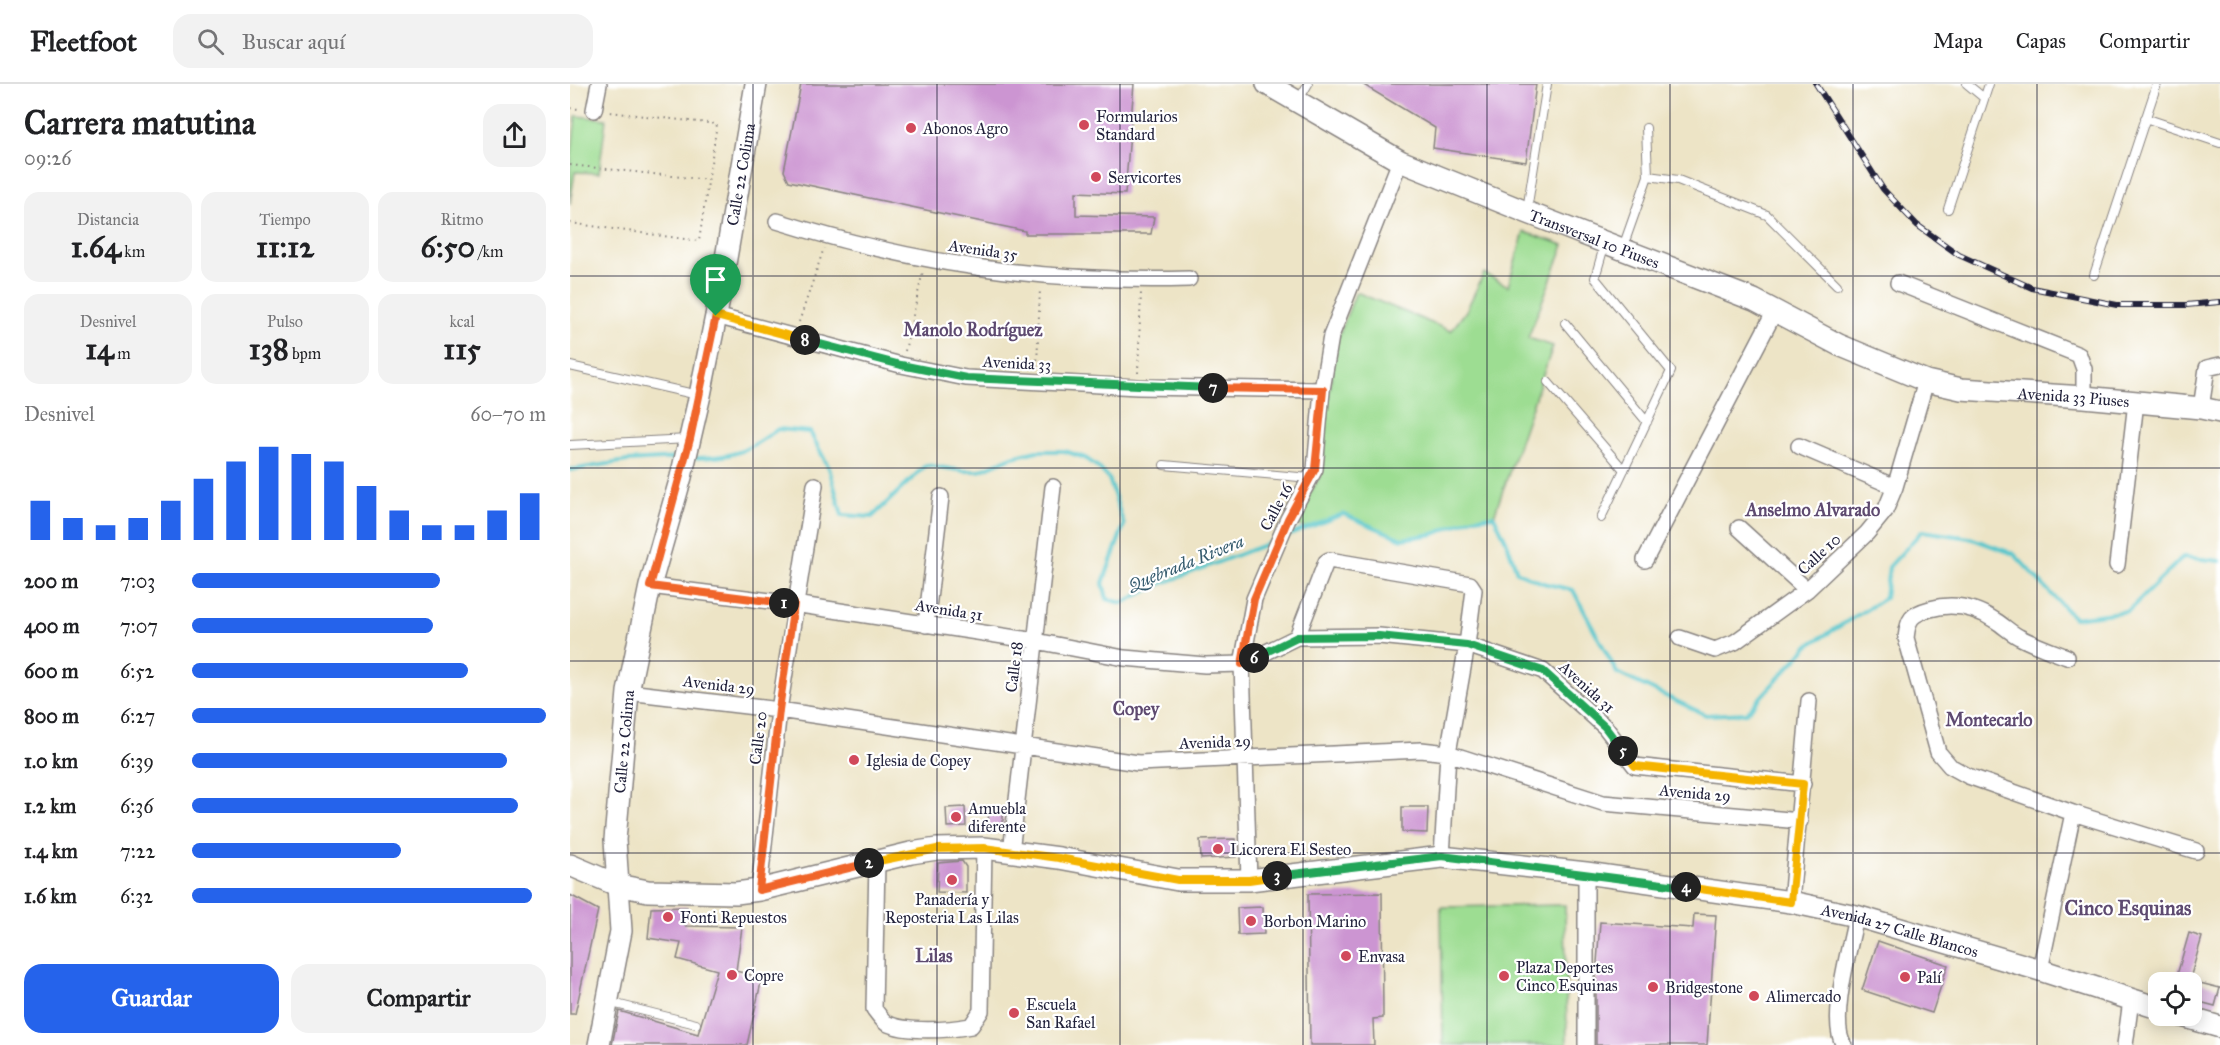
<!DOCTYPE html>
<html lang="es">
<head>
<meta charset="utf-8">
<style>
  body { margin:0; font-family:"IM FELL Great Primer",serif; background:#f2f2f2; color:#202124; height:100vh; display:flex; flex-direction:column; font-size:22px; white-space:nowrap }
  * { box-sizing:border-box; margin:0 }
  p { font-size:20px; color:#757577 }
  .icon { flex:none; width:33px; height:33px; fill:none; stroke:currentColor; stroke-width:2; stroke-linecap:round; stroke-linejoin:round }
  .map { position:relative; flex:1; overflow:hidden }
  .side { display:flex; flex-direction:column; background:#fff; width:570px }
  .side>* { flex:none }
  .tools { position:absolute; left:1578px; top:888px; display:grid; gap:12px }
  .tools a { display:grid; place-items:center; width:54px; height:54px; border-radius:12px; background:#fff; box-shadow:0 3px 15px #0003; font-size:30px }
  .pin { position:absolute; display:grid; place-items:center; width:51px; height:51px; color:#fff; margin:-62px -26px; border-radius:50% 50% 50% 0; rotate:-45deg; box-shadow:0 0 6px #0007 }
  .pin .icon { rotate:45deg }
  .km { position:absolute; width:30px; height:30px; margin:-15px; border-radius:50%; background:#222; color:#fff; font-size:16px; line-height:30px; text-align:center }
  .round { display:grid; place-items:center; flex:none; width:63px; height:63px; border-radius:18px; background:#f2f2f2 }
  .headline { display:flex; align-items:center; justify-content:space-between; height:102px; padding:0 24px }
  h1 { font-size:33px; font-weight:700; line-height:45px }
  .figures { display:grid; grid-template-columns:repeat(3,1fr); gap:9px; height:102px; padding:6px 24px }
  .figures div { display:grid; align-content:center; border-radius:15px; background:#f2f2f2; text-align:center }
  .figures b { font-size:30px; font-weight:700 }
  .figures small { font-size:16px; font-weight:400 }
  .figures p { font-size:16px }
  .chart { height:168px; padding:12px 24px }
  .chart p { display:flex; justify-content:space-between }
  .chart svg { width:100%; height:108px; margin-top:6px; stroke:#2563eb; stroke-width:6 }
  .button { display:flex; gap:12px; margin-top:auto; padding:12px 24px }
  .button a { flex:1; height:69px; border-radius:18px; background:#2563eb; color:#fff; font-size:24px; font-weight:700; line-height:69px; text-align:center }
  .button a+a { background:#f2f2f2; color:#202124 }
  ul { padding:0 24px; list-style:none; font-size:20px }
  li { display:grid; grid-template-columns:96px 72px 1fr; align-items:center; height:45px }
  li i { height:15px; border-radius:8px; background:#2563eb }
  header { display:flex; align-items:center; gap:36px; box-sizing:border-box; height:84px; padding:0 30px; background:#fff; border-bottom:2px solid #e0e0e0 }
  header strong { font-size:28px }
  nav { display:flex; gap:33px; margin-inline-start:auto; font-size:21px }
  .search { width:420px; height:54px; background:#f2f2f2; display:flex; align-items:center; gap:15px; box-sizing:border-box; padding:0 21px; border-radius:18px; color:#757577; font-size:22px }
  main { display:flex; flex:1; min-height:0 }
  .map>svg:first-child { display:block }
</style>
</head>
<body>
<header>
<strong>Fleetfoot</strong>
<div class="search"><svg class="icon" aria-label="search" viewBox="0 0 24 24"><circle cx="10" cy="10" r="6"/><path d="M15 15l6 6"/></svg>Buscar aquí</div>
<nav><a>Mapa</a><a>Capas</a><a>Compartir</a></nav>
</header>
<main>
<section class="side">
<div class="headline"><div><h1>Carrera matutina</h1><p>09:26</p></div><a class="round"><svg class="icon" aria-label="share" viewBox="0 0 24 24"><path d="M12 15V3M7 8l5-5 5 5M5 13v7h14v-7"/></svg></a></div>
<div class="figures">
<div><p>Distancia</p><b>1.64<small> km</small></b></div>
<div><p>Tiempo</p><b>11:12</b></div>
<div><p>Ritmo</p><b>6:50<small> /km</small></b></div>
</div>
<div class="figures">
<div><p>Desnivel</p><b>14<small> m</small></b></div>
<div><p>Pulso</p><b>138<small> bpm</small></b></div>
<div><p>kcal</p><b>115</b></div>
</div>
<div class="chart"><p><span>Desnivel</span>60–70 m</p>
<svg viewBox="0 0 160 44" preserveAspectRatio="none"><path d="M5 44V28M15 44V35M25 44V38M35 44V35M45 44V28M55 44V19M65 44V12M75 44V6M85 44V9M95 44V12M105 44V22M115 44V32M125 44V38M135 44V38M145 44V32M155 44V25"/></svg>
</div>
<ul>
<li><b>200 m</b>7:03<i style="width:70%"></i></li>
<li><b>400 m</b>7:07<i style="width:68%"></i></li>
<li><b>600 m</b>6:52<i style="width:78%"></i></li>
<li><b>800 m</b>6:27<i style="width:100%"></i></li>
<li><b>1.0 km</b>6:39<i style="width:89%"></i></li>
<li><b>1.2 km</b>6:36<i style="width:92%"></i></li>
<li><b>1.4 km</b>7:22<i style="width:59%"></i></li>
<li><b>1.6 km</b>6:32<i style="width:96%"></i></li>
</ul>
<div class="button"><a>Guardar</a><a>Compartir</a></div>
</section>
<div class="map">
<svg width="1650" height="961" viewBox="0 0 1650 961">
  <rect width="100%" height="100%" fill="#fff"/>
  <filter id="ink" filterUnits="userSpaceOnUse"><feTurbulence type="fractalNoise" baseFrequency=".0167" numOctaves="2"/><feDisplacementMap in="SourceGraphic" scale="12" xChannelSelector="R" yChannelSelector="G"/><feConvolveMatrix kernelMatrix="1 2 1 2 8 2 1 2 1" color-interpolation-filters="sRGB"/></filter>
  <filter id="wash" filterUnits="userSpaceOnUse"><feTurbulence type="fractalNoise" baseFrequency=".008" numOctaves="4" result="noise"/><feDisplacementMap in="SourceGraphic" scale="24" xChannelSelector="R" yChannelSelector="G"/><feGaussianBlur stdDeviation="1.35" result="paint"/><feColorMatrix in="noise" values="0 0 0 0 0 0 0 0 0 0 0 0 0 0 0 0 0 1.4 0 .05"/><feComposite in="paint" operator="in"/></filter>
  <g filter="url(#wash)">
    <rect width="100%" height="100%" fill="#ede4c6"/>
    <!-- green -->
    <path fill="#9ddd92" stroke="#608066" stroke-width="1.5" d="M 6,32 L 36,35 L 29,89 L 5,88 L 0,120 L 0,85 Z
      M 954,148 L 994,161 L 958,254 L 983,262 L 924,432 L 903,434 L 864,450 L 832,455 L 773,430 L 736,445 L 720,436 C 730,421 745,406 751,389 L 759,311 L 767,256 L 786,208 L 881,247 L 896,227 L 914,189 L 938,202 Z
      M 995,821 L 997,961 L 873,961 L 871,823 Z"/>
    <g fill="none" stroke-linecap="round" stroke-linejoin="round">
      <!-- stream -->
      <path stroke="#58c6cc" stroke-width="4" d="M 123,374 C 163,374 176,368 208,345 L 240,348 L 259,384 L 272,431 L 302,433 L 356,381 L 394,387 L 409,387 L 442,373 L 467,367 L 495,367 L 515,374 L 528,383 L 539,395 L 554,441 L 533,499 L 537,515 L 552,519 L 591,500 L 702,458
        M 0,386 L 57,377 L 109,374
        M 715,453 L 773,430 L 832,455 L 864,450 L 903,434 L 924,432 L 937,459 L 947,488 L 973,499 L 1003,506 L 1047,589 L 1136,631 L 1176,629 L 1239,561 L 1315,514 L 1319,483 L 1352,447 L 1400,454 L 1444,470 L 1504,534 L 1558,527 L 1613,473 L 1650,477"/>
    </g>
    <g id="blocks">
      <!-- building -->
      <path fill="#cc95d2" d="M 231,0 L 564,0 L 555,110 L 506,108 L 506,131 L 584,133 L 581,150 L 455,150 L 455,147 L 219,97 L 214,87 Z
        M 792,0 L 966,0 L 956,78 L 863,64 L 865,44 Z
        M 395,723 L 396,742 L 377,743 L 376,724 Z
        M 832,723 L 858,723 L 857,749 L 832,748 Z
        M 419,725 L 433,725 L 433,742 L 418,741 Z
        M 665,755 L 666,773 L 631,775 L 630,756 Z
        M 392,777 L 396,783 L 396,809 L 367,808 L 368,779 Z
        M 812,809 L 813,934 L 803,935 L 804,961 L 740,961 L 738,810 Z
        M 0,811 L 28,826 L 5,930 L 0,930 Z
        M 117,823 L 115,842 L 172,843 L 166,887 L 192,894 L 177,961 L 42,961 L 49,927 L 128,950 L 147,886 L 107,875 L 111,859 L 78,854 L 81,824 Z
        M 693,823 L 694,850 L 668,851 L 667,824 Z
        M 1124,830 L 1146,831 L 1137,961 L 1026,961 L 1026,892 L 1030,838 L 1123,844 Z
        M 1619,849 L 1632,853 L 1619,898 L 1605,898 Z
        M 1308,857 L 1378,881 L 1362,929 L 1292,906 Z
        M 1622,897 L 1650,904 L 1645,922 L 1622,916 Z"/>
    </g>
  </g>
  <g filter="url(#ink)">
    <use href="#blocks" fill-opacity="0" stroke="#888380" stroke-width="1.5"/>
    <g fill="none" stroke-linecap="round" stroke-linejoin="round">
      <defs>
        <path id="lane" d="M 1397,0 L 1414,14
          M 728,17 L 738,0
          M 1575,34 L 1650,59
          M 1078,92 L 1108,96 L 1197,131 L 1267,201
          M 1378,125 L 1419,0
          M 957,126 L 977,0
          M 1053,163 L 1078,92 L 1076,44
          M 1524,191 L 1587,0
          M 995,239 L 1077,338
          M 0,282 L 128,311
          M 978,298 L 1054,386
          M 0,361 L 119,355
          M 594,381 L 740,394
          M 1031,434 L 1101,287 L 1025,194 L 1035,159
          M 38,918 L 126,940"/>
        <path id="street" d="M 24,26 L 29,0
          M 207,137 C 344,180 474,199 619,195
          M 1328,199 L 1509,271 L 1514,285 L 1514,313
          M 146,232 L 331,281 L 396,294 L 568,303 L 752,306
          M 1631,324 L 1637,284 L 1650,281
          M 1229,362 L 1325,403
          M 1169,444 L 1237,506
          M 1075,476 L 1205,227
          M 1547,481 L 1566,318
          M 80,502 L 224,520 L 466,557 L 554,574 L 635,581 L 672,580 L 727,553 L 756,478 L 759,476 L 900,500 L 904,506 L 897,561 L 878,669 L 872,773
          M 356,541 L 371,413
          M 727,553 L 809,552 L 897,561 L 973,587 L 1035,643 L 1065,682 L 1233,700
          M 1110,554 L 1145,566 L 1165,558 L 1237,506 L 1297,449 L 1315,427 L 1325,403 L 1356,297
          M 1497,573 C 1481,567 1464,561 1449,553 C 1441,549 1434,542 1426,537 C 1405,523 1384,518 1360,525 C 1341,530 1338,535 1336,554 L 1368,668 L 1380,682 L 1398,692 L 1503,729 L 1626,767
          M 58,608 L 209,626 L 568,679 L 851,666 L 878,669 L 1033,719 L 1230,737
          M 441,768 L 483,403
          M 307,777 L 304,925 C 307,929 312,936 316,939 C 336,949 379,946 401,942 L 411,927 L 414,764
          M 679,796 L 672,580 L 684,515 L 718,435 L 745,385 L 752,306 L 761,252 L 830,77
          M 189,806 L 209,626 L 245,401
          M 1221,818 L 1239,617
          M 1470,886 L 1503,729
          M 1016,961 L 1016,789
          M 1274,961 C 1258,937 1281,861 1286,832
          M 1555,961 L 1561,916"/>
        <g id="secondary">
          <path id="s1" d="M 697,0 L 830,77 L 956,128 L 1184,216 L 1269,261 L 1356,297 L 1391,305 L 1514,313 L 1631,324 L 1650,328"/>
          <path id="s2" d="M 0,781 L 47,801 L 78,807 L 166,809 L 189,806 L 341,769 L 367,765 L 414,764 L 489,774 L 608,796 L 679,796 L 872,773 L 1016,789 L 1221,818 L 1286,832 L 1470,886 L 1588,924"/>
          <path d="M 1612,932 L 1650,943"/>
          <path id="s3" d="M 29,961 L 51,847 L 45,756 L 58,608 L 80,502 L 111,393 L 130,311 L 146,232 L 186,0"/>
        </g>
      </defs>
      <!-- lane casing -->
      <use href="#lane" stroke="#888380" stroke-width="10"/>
      <!-- street casing -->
      <use href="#street" stroke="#888380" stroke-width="18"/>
      <!-- secondary casing -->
      <use href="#secondary" stroke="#888380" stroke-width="24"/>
      <!-- path -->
      <path stroke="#888380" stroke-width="2" stroke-dasharray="1.5 4.5" stroke-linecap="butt" d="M 0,24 L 9,25
        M 0,81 L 139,96
        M 0,139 L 129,157 L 147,40 L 39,28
        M 229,238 L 254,164
        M 335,267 L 353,187
        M 467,282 L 470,204
        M 568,289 L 571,208"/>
      <!-- lane -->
      <use href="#lane" stroke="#fff" stroke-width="8"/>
      <!-- street -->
      <use href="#street" stroke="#fff" stroke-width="15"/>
      <!-- secondary -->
      <use href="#secondary" stroke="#fff" stroke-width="21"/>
      <defs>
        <path id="rail" d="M 1246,0 L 1313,105 L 1347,141 L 1389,171 L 1462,204 L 1547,221 L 1616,221 L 1650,218"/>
      </defs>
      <!-- rail casing -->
      <use href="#rail" stroke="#22223b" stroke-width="6"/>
      <!-- rail -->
      <use href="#rail" stroke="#fff" stroke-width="4" stroke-dasharray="11" stroke-linecap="butt"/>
    </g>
  </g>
  <g fill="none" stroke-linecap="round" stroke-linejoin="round" filter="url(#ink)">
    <defs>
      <path id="split-1" d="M 146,232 L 120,355 L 80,502 L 214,519"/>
      <path id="split-2" d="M 214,519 L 224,520 L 209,626 L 189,806 L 299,779"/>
      <path id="split-3" d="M 299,779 L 367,765 L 414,764 L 489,774 L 608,796 L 679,796 L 707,792"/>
      <path id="split-4" d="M 707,792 L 872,772 L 1116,803"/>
      <path id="split-5" d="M 1053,667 L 1065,682 L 1233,700 L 1221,818 L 1116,803"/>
      <path id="split-6" d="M 684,574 L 727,553 L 809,552 L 897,561 L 973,587 L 1035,643 L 1053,667"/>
      <path id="split-7" d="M 643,304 L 753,306 L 745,385 L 718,435 L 684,515 L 672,580 L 684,574"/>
      <path id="split-8" d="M 235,256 L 331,281 L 396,294 L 643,304"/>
      <path id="split-9" d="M 146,232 L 235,256"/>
    </defs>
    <!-- split-1 casing -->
    <use href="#split-1" stroke="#fff" stroke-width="12"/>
    <!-- split-2 casing -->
    <use href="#split-2" stroke="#fff" stroke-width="12"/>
    <!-- split-3 casing -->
    <use href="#split-3" stroke="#fff" stroke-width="12"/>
    <!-- split-4 casing -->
    <use href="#split-4" stroke="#fff" stroke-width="12"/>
    <!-- split-5 casing -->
    <use href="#split-5" stroke="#fff" stroke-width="12"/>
    <!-- split-6 casing -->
    <use href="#split-6" stroke="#fff" stroke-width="12"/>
    <!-- split-7 casing -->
    <use href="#split-7" stroke="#fff" stroke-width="12"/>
    <!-- split-8 casing -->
    <use href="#split-8" stroke="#fff" stroke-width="12"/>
    <!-- split-9 casing -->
    <use href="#split-9" stroke="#fff" stroke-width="12"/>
    <!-- split-1 -->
    <use href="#split-1" stroke="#f0652b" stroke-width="8"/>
    <!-- split-2 -->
    <use href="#split-2" stroke="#f0652b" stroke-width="8"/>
    <!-- split-3 -->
    <use href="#split-3" stroke="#f5b400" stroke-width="8"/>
    <!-- split-4 -->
    <use href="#split-4" stroke="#22a559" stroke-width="8"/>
    <!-- split-5 -->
    <use href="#split-5" stroke="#f5b400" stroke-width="8"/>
    <!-- split-6 -->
    <use href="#split-6" stroke="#22a559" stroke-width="8"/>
    <!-- split-7 -->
    <use href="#split-7" stroke="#f0652b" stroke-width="8"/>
    <!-- split-8 -->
    <use href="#split-8" stroke="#22a559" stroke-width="8"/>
    <!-- split-9 -->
    <use href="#split-9" stroke="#f5b400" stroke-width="8"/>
  </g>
  <!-- grid -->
  <path fill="none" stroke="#22223b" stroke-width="1.5" stroke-opacity="0.55" d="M 183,0 L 183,961M 367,0 L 367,961M 550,0 L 550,961M 733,0 L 733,961M 917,0 L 917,961M 1100,0 L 1100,961M 1283,0 L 1283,961M 1467,0 L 1467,961M 0,192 L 1650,192M 0,384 L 1650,384M 0,577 L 1650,577M 0,769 L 1650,769"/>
  <!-- markers -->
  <g fill="#d1495b" stroke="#fff" stroke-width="2">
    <circle cx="514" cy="41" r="6"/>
    <circle cx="341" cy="44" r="6"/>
    <circle cx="526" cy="93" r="6"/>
    <circle cx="284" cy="676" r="6"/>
    <circle cx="386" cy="733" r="6"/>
    <circle cx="648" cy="765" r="6"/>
    <circle cx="382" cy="796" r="6"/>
    <circle cx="98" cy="833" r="6"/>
    <circle cx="681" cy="837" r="6"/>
    <circle cx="776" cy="872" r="6"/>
    <circle cx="162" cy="891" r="6"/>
    <circle cx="934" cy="892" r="6"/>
    <circle cx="1335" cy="893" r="6"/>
    <circle cx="1083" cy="903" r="6"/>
    <circle cx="1184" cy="912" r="6"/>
    <circle cx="444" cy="929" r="6"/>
  </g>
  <g text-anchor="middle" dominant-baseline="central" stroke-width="4.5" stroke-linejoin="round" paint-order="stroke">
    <!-- poi labels -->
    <g font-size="16" fill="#22223b" stroke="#fff" text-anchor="start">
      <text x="526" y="32">Formularios<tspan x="526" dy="18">Standard</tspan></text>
      <text x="353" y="44">Abonos Agro</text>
      <text x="538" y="93">Servicortes</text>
      <text x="296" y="676">Iglesia de Copey</text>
      <text x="398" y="724">Amuebla<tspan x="398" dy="18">diferente</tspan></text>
      <text x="660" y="765">Licorera El Sesteo</text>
      <text x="382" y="815" text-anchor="middle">Panadería y<tspan x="382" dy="18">Reposteria Las Lilas</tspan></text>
      <text x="110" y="833">Fonti Repuestos</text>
      <text x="693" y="837">Borbon Marino</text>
      <text x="788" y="872">Envasa</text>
      <text x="946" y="883">Plaza Deportes<tspan x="946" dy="18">Cinco Esquinas</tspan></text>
      <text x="174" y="891">Copre</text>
      <text x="1347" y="893">Palí</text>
      <text x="1095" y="903">Bridgestone</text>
      <text x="1196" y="912">Alimercado</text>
      <text x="456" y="920">Escuela<tspan x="456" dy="18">San Rafael</tspan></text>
    </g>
    <!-- street labels -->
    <g font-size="16" fill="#22223b" stroke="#fff">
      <text stroke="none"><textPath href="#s3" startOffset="886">Calle 22 Colima</textPath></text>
      <text stroke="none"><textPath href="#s1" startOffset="363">Transversal 10 Piuses</textPath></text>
      <text transform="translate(413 166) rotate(8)">Avenida 35</text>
      <text transform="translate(447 279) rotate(3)">Avenida 33</text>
      <text stroke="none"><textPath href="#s1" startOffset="873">Avenida 33 Piuses</textPath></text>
      <text transform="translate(706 423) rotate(-62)">Calle 16</text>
      <text transform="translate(1249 470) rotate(-43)">Calle 10</text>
      <text transform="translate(379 526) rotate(9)">Avenida 31</text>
      <text transform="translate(444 583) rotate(-83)">Calle 18</text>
      <text transform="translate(149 601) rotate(7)">Avenida 29</text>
      <text transform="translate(1017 603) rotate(42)">Avenida 31</text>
      <text transform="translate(188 654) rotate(-83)">Calle 20</text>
      <text stroke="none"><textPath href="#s3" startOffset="306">Calle 22 Colima</textPath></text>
      <text transform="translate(645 658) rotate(-2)">Avenida 29</text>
      <text transform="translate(1125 709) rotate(5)">Avenida 29</text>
      <text stroke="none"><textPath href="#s2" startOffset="1350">Avenida 27 Calle Blancos</textPath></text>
    </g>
    <!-- neighbourhood labels -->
    <g font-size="18" font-weight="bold" fill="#5e4a70" stroke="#fff">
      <text x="403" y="246">Manolo Rodríguez</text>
      <text x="1243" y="426">Anselmo Alvarado</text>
      <text x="566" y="625">Copey</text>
      <text x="1419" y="636">Montecarlo</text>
      <text x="364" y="872">Lilas</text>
    </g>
    <!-- water labels -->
    <g font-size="18" font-style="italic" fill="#355b6e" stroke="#fff">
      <text transform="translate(616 479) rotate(-22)">Quebrada Rivera</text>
    </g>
    <!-- quarter labels -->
    <g font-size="20" font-weight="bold" fill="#5e4a70" stroke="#fff">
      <text x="1558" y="824">Cinco Esquinas</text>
    </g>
  </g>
</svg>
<div class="tools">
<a><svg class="icon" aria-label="locate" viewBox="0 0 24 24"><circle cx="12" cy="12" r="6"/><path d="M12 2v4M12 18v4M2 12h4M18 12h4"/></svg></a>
</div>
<div class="pin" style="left:146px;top:232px;background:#1e9e55"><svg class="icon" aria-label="arrive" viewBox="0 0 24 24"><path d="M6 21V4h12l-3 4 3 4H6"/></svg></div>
<b class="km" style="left:214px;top:519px">1</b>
<b class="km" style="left:299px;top:779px">2</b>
<b class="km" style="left:707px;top:792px">3</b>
<b class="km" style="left:1116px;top:803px">4</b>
<b class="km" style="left:1053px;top:667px">5</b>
<b class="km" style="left:684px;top:574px">6</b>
<b class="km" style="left:643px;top:304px">7</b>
<b class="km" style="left:235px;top:256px">8</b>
</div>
</main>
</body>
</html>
